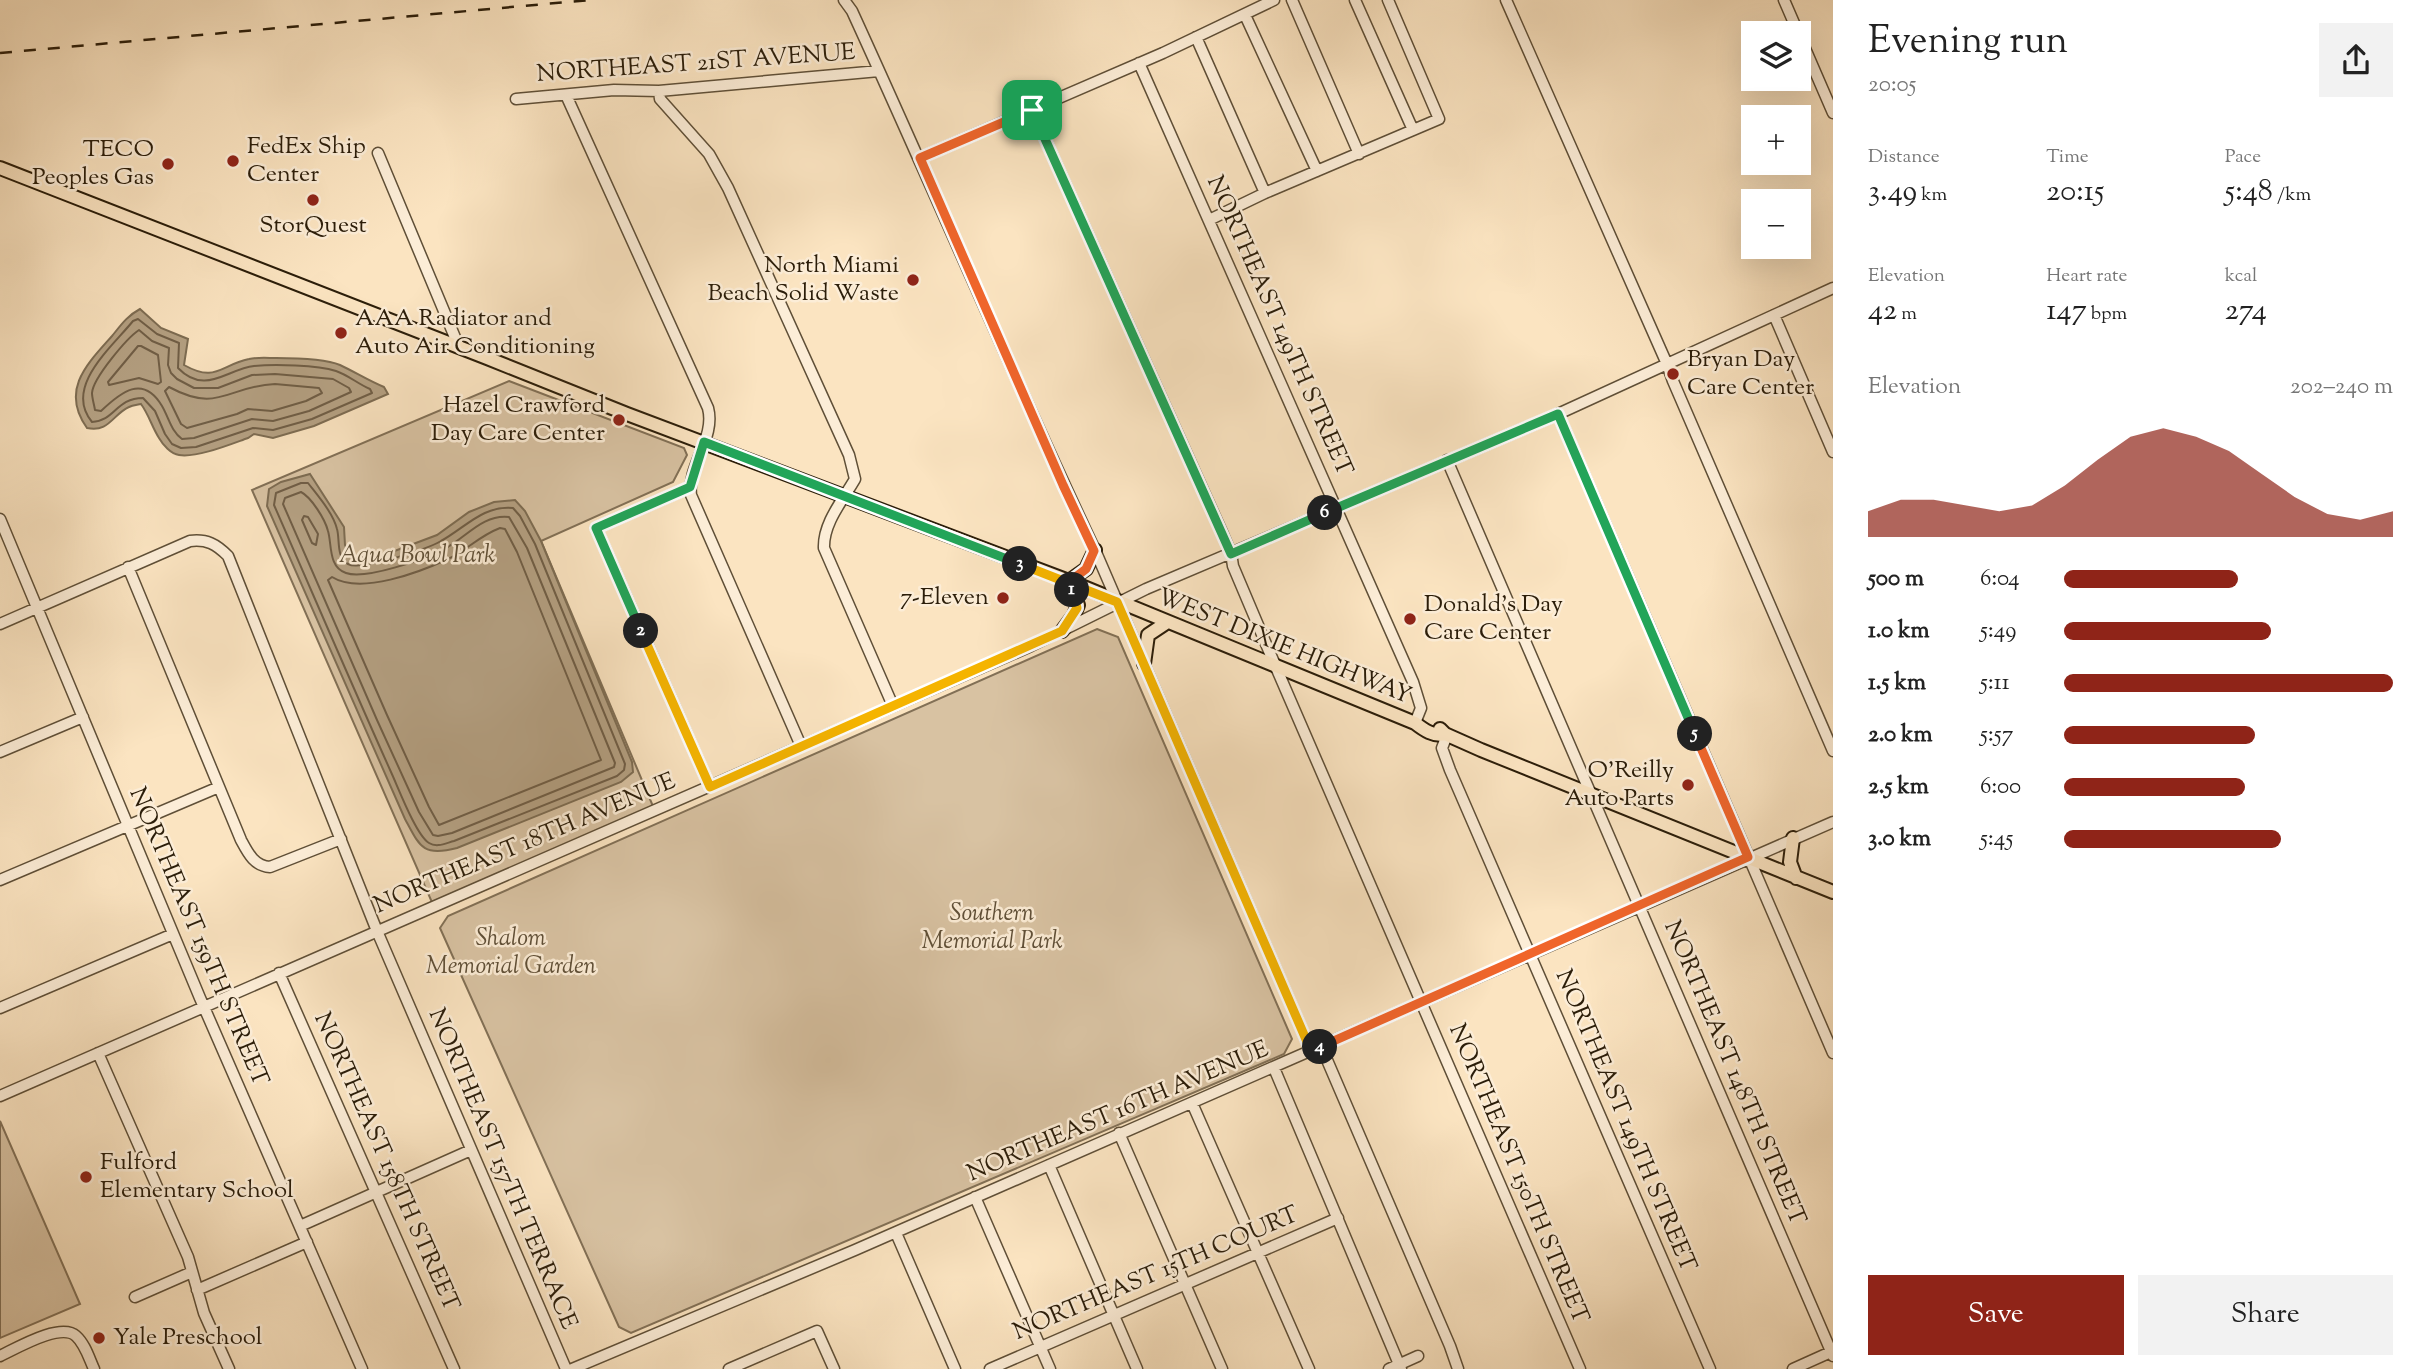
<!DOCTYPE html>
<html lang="en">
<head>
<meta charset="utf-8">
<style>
  body { margin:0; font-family:"Sorts Mill Goudy",serif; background:#f2f2f2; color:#222; height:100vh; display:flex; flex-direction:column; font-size:26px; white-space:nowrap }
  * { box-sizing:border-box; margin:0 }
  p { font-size:23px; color:#767676 }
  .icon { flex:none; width:38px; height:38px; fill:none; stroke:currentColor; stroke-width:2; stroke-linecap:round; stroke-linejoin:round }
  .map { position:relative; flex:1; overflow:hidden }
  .side { display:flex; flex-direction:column; background:#fff; width:595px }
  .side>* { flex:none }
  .controls { position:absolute; left:1741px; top:21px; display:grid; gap:14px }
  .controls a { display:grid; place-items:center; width:70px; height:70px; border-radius:0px; background:#fff; box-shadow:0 7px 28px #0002; font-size:35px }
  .pin { position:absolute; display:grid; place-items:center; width:60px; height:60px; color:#fff; margin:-30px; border-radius:14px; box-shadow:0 4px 10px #0006 }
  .km { position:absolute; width:35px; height:35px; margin:-18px; border-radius:50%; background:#222; color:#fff; font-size:19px; line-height:35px; text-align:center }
  .round { display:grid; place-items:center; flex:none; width:74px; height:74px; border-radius:0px; background:#f2f2f2 }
  .overview { display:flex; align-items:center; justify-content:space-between; height:119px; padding:0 35px }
  h1 { font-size:38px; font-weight:600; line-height:52px }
  .metrics { display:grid; grid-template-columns:repeat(3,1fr); gap:10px; height:119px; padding:7px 35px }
  .metrics div { display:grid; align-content:center }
  .metrics b { font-size:30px; font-weight:600 }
  .metrics small { font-size:19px; font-weight:400 }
  .metrics p { font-size:19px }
  .chart { height:196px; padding:14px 35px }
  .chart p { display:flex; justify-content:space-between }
  .chart svg { width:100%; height:126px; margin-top:7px; fill:#8f2418; opacity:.7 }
  .button { display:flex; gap:14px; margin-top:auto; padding:14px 35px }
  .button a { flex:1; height:80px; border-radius:0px; background:#8f2418; color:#fff; font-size:28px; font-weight:600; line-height:80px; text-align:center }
  .button a+a { background:#f2f2f2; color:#222 }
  ul { padding:0 35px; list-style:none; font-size:23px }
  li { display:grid; grid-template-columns:112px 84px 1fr; align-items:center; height:52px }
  li i { height:18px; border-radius:9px; background:#8f2418 }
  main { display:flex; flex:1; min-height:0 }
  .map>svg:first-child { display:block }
</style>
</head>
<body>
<main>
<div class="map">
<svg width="1833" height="1369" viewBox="0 0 1833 1369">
  <rect width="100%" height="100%" fill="#fbe4c1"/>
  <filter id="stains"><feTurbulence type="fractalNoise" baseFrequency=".00286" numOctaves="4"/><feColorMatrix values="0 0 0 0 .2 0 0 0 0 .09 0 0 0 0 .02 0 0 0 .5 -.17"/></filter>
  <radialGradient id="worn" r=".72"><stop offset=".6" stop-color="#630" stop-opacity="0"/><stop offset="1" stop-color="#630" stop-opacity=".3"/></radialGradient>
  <!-- green -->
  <path fill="#d8c2a2" stroke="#827056" stroke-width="2" d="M 509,381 L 684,448 L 687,455 L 673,482 L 541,541 L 655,811 L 434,907 L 252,490 Z
    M 1097,629 L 1118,637 L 1292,1039 L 1284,1054 L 631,1333 L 619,1327 L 440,928 L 448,916 Z
    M 0,1121 L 80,1304 L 0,1338 Z"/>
  <!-- water -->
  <path fill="#b4a082" stroke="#7d6c52" stroke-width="2" d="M 140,309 L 161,328 L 188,339 L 184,365 C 216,383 220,365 249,359 C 257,357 268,358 276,358 C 293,358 326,359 340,365 C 355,372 369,381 384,387 L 388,394 L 314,426 L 273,438 L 254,434 L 248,438 C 231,444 197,458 179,455 C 171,454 163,445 159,438 C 152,427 149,415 141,404 C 137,405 133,405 129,407 C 113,414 109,433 87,428 C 60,390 87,364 112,336 C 121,325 127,316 140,309 Z
    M 310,474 L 344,527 L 345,545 L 351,558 L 384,555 L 437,535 L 469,512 L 494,502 L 515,500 L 525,511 L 541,541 L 632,762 L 633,772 L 621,782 L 457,848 C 423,857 420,847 405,819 L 267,506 L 269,489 L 281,482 Z"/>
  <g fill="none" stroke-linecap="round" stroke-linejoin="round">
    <!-- shore -->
    <path stroke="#705e46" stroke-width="2" d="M 138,319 L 157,334 L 179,343 L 178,368 C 205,396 227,369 254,366 C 274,364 317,365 336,371 C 348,375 358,384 370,389 L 372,393 L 312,419 L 273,430 L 253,428 L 196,447 L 181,448 L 172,444 L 165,434 L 155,411 L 143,398 C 116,398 115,421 92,422 C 63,387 112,347 133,321 Z
      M 139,330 L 152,341 L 169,348 L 168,365 L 171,373 L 177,379 L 194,388 L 218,388 L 252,375 L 275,374 L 333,379 L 349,388 L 351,392 L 309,411 L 273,421 L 252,419 L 194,438 L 182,439 C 171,431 169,418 162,406 C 143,374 121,392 101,411 L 95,410 C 94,404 92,398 92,393 C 93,378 127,338 139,330 Z
      M 138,346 L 141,346 L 158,355 L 161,382 L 158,384 L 139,378 L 109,385 L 108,382 Z
      M 275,384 L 319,388 L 322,393 L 306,401 L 272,411 L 248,409 L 237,414 L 187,428 L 181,424 L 165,391 L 169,387 C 219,414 227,386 275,384 Z
      M 301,483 L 308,483 C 318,496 333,513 337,529 C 340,539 336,558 348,564 C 361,571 427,549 441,541 C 465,528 483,505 513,508 L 520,516 L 535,544 L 625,764 L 624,770 L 617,776 L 454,841 C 446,843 437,848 429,843 C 416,835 398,787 391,772 C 351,683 313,594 274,505 L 276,493 Z
      M 301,492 C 311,497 325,519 328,531 C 332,544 328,567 346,573 C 366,580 425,559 444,549 C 466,538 482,514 509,517 L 527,548 L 615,763 L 614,767 L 452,833 L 438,836 L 433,835 L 419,812 L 377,720 L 283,504 L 285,498 Z
      M 304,516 L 308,517 L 318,534 L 316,545 L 312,543 L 302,520 Z
      M 500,528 L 505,529 L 517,552 L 601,760 L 439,825 L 429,807 L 387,715 L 328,580 L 332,577 C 361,595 420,572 448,559 C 467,550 479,536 500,528 Z"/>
    <defs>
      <path id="minor" d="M 844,0 L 852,11 C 934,190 1011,372 1095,550 L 1311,1051
        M 1292,0 L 1359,154
        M 1355,0 L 1413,130
        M 1506,0 L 1667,364 L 1673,381 L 1833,751
        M 1784,0 L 1833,113
        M 1245,15 L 1317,171
        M 1196,37 L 1265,193
        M 1139,63 L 1413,682 L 1421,708 L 1415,723
        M 659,91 L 660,99 L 709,154 L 728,188 L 849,455 L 855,479 C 843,500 823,523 824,548 L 893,706
        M 566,95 L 708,408 C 716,438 687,465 691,495 L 801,746
        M 516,99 L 614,90 L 659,91 L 879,71
        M 1032,110 L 1221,530 L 1231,553 L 1233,566 L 1269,651 L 1580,1369
        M 378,153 L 459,347
        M 920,158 L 1163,53 L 1274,0
        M 1209,220 L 1265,193 L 1439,119 L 1388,0
        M 1774,315 L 1833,452
        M 1558,414 L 1833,1053
        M 1447,460 L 1833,1356
        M 690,487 L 596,528 L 710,787
        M 0,519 L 200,998 L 362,1369
        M 128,567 L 241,840 C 248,853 254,866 270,867 L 341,839
        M 0,624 L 190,541 C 207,539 216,544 228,556 L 377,931 L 566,1369
        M 1447,735 L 1442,748 L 1450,770 L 1710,1369
        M 0,752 L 83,717
        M 0,880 L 219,787
        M 279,973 L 454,1369
        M 0,1008 L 173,934
        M 1321,1046 L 1450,1346 L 1458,1369
        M 98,1053 L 188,1257 L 204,1313 L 229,1369
        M 1274,1068 L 1401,1369
        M 0,1096 L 1031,646 L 1146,589 L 1558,414 L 1833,288
        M 1192,1103 L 1309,1369
        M 1119,1133 L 1222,1369
        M 1049,1165 L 1137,1369
        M 975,1197 L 1050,1369
        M 300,1226 L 471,1150
        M 896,1233 L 955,1369
        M 197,1290 L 307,1242
        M 135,1297 L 192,1272
        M 0,1356 C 17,1348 61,1322 76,1336 C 85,1344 89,1358 94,1369
        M 572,1369 L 855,1250 L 1833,822
        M 729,1369 L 817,1331 L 834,1369
        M 990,1369 L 1338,1218
        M 1389,1369 L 1418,1356
        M 1793,1369 L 1833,1351"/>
      <path id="major" d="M 0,168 L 487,358 L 627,414 L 1069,581 L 1415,723 C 1424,730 1434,737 1445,734
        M 1069,581 L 1086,569 L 1095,550
        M 1062,631 L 1074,615 L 1078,605 L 1069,581
        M 1144,664 L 1148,635 L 1166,623
        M 1440,729 L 1445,734 L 1481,750 L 1833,892
        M 1793,838 L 1790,862 L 1796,878"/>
    </defs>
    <!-- minor casing -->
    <use href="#minor" stroke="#5f4f37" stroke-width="13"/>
    <!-- major casing -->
    <use href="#major" stroke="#2b1d09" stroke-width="16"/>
    <!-- minor -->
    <use href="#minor" stroke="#fcedd7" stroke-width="10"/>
    <!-- major -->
    <use href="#major" stroke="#fbe4c1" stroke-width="12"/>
    <!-- rail -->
    <path stroke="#2b1d09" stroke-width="2.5" stroke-dasharray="12 12" stroke-linecap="butt" d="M 0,53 L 590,0"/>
  </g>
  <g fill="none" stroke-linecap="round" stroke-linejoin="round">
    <defs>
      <path id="split-1" d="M 1032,110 L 920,158 L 1063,485 L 1094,551 L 1086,569 L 1069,582 L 1072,590"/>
      <path id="split-2" d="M 641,631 L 710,787 L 1062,631 L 1077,608 L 1072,590"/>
      <path id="split-3" d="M 641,631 L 596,528 L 690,487 L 704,442 L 1020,564"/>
      <path id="split-4" d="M 1020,564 L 1117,602 L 1311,1051 L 1320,1047"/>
      <path id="split-5" d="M 1320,1047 L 1748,857 L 1695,734"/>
      <path id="split-6" d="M 1325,513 L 1558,414 L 1695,734"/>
      <path id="split-7" d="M 1032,110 L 1231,554 L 1325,513"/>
    </defs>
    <!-- split-1 casing -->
    <use href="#split-1" stroke="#fff" stroke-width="14"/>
    <!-- split-2 casing -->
    <use href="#split-2" stroke="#fff" stroke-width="14"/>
    <!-- split-3 casing -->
    <use href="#split-3" stroke="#fff" stroke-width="14"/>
    <!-- split-4 casing -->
    <use href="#split-4" stroke="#fff" stroke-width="14"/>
    <!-- split-5 casing -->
    <use href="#split-5" stroke="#fff" stroke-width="14"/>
    <!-- split-6 casing -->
    <use href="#split-6" stroke="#fff" stroke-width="14"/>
    <!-- split-7 casing -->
    <use href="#split-7" stroke="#fff" stroke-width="14"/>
    <!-- split-1 -->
    <use href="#split-1" stroke="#f0652b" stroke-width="9"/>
    <!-- split-2 -->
    <use href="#split-2" stroke="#f5b400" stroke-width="9"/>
    <!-- split-3 -->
    <use href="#split-3" stroke="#22a559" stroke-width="9"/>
    <!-- split-4 -->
    <use href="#split-4" stroke="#f5b400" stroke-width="9"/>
    <!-- split-5 -->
    <use href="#split-5" stroke="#f0652b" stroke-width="9"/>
    <!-- split-6 -->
    <use href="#split-6" stroke="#22a559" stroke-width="9"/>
    <!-- split-7 -->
    <use href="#split-7" stroke="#22a559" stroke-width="9"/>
  </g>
  <!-- markers -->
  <g fill="#8f2418" stroke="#fcedd7" stroke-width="2.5">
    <circle cx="233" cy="161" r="7"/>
    <circle cx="168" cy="164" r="7"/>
    <circle cx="313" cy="200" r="7"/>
    <circle cx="913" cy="280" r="7"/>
    <circle cx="341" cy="333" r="7"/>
    <circle cx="1673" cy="374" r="7"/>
    <circle cx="619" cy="420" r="7"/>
    <circle cx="1003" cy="598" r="7"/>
    <circle cx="1410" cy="619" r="7"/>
    <circle cx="1688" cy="785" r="7"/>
    <circle cx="86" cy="1177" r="7"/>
    <circle cx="99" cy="1338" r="7"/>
  </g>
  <g text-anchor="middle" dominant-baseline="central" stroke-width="5" stroke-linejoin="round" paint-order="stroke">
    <!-- street labels -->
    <g font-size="24" fill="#2b1d09" stroke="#fcedd7">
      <text transform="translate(696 64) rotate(-4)">NORTHEAST 21ST AVENUE</text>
      <text transform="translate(1279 326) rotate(66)">NORTHEAST 149TH STREET</text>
      <text transform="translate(1284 647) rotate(22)">WEST DIXIE HIGHWAY</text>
      <text transform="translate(525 844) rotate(-23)">NORTHEAST 18TH AVENUE</text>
      <text transform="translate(198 937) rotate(67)">NORTHEAST 159TH STREET</text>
      <text transform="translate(1734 1073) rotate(67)">NORTHEAST 148TH STREET</text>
      <text transform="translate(1118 1112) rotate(-23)">NORTHEAST 16TH AVENUE</text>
      <text transform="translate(1625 1121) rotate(67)">NORTHEAST 149TH STREET</text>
      <text transform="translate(386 1162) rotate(66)">NORTHEAST 158TH STREET</text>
      <text transform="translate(502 1169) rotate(67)">NORTHEAST 157TH TERRACE</text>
      <text transform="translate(1518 1174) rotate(67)">NORTHEAST 150TH STREET</text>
      <text transform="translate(1156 1274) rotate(-23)">NORTHEAST 15TH COURT</text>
    </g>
    <!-- poi labels -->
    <g font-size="24" fill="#2b1d09" stroke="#fcedd7" text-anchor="start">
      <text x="247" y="147">FedEx Ship<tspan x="247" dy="28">Center</tspan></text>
      <text x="154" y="150" text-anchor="end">TECO<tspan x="154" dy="28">Peoples Gas</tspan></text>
      <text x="313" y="226" text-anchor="middle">StorQuest</text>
      <text x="899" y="266" text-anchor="end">North Miami<tspan x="899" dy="28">Beach Solid Waste</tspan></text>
      <text x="355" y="319">AAA Radiator and<tspan x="355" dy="28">Auto Air Conditioning</tspan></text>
      <text x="1687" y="360">Bryan Day<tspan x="1687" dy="28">Care Center</tspan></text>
      <text x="605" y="406" text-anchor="end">Hazel Crawford<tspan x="605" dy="28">Day Care Center</tspan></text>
      <text x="989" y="598" text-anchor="end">7-Eleven</text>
      <text x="1424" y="605">Donald's Day<tspan x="1424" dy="28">Care Center</tspan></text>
      <text x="1674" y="771" text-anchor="end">O'Reilly<tspan x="1674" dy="28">Auto Parts</tspan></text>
      <text x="100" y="1163">Fulford<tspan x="100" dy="28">Elementary School</tspan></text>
      <text x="113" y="1338">Yale Preschool</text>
    </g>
    <!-- park labels -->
    <g font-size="24" font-style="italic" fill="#5f4f37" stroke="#fcedd7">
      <text x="417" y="556">Aqua Bowl Park</text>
      <text x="992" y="914">Southern<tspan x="992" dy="28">Memorial Park</tspan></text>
      <text x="511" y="939">Shalom<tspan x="511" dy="28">Memorial Garden</tspan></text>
    </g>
  </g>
  <rect width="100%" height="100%" filter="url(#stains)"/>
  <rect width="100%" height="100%" fill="url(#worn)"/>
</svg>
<div class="controls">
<a><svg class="icon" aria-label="layers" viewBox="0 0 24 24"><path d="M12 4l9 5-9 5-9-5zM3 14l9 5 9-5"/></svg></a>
<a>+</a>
<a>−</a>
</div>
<div class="pin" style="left:1032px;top:110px;background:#1e9e55"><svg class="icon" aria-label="arrive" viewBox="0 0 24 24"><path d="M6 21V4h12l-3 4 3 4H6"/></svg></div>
<b class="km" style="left:1072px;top:590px">1</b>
<b class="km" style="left:641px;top:631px">2</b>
<b class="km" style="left:1020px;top:564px">3</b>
<b class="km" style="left:1320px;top:1047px">4</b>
<b class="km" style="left:1695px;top:734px">5</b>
<b class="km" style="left:1325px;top:513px">6</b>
</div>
<section class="side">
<div class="overview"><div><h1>Evening run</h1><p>20:05</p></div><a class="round"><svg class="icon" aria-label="share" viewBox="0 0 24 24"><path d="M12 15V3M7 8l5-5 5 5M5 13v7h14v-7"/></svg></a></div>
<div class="metrics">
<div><p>Distance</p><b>3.49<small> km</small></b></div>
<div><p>Time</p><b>20:15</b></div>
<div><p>Pace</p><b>5:48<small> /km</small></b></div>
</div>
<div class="metrics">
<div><p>Elevation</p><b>42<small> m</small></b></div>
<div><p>Heart rate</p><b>147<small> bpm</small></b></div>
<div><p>kcal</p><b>274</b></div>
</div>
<div class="chart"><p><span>Elevation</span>202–240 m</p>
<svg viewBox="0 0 160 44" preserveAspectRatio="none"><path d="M0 44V35L10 31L20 31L30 33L40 35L50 33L60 26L70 17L80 9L90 6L100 9L110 14L120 22L130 30L140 36L150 38L160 35V44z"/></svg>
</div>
<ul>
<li><b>500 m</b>6:04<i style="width:53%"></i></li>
<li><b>1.0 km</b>5:49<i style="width:63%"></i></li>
<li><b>1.5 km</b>5:11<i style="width:100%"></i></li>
<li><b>2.0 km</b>5:57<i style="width:58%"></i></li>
<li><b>2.5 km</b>6:00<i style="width:55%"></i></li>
<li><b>3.0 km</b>5:45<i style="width:66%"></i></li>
</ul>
<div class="button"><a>Save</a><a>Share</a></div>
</section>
</main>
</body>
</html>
